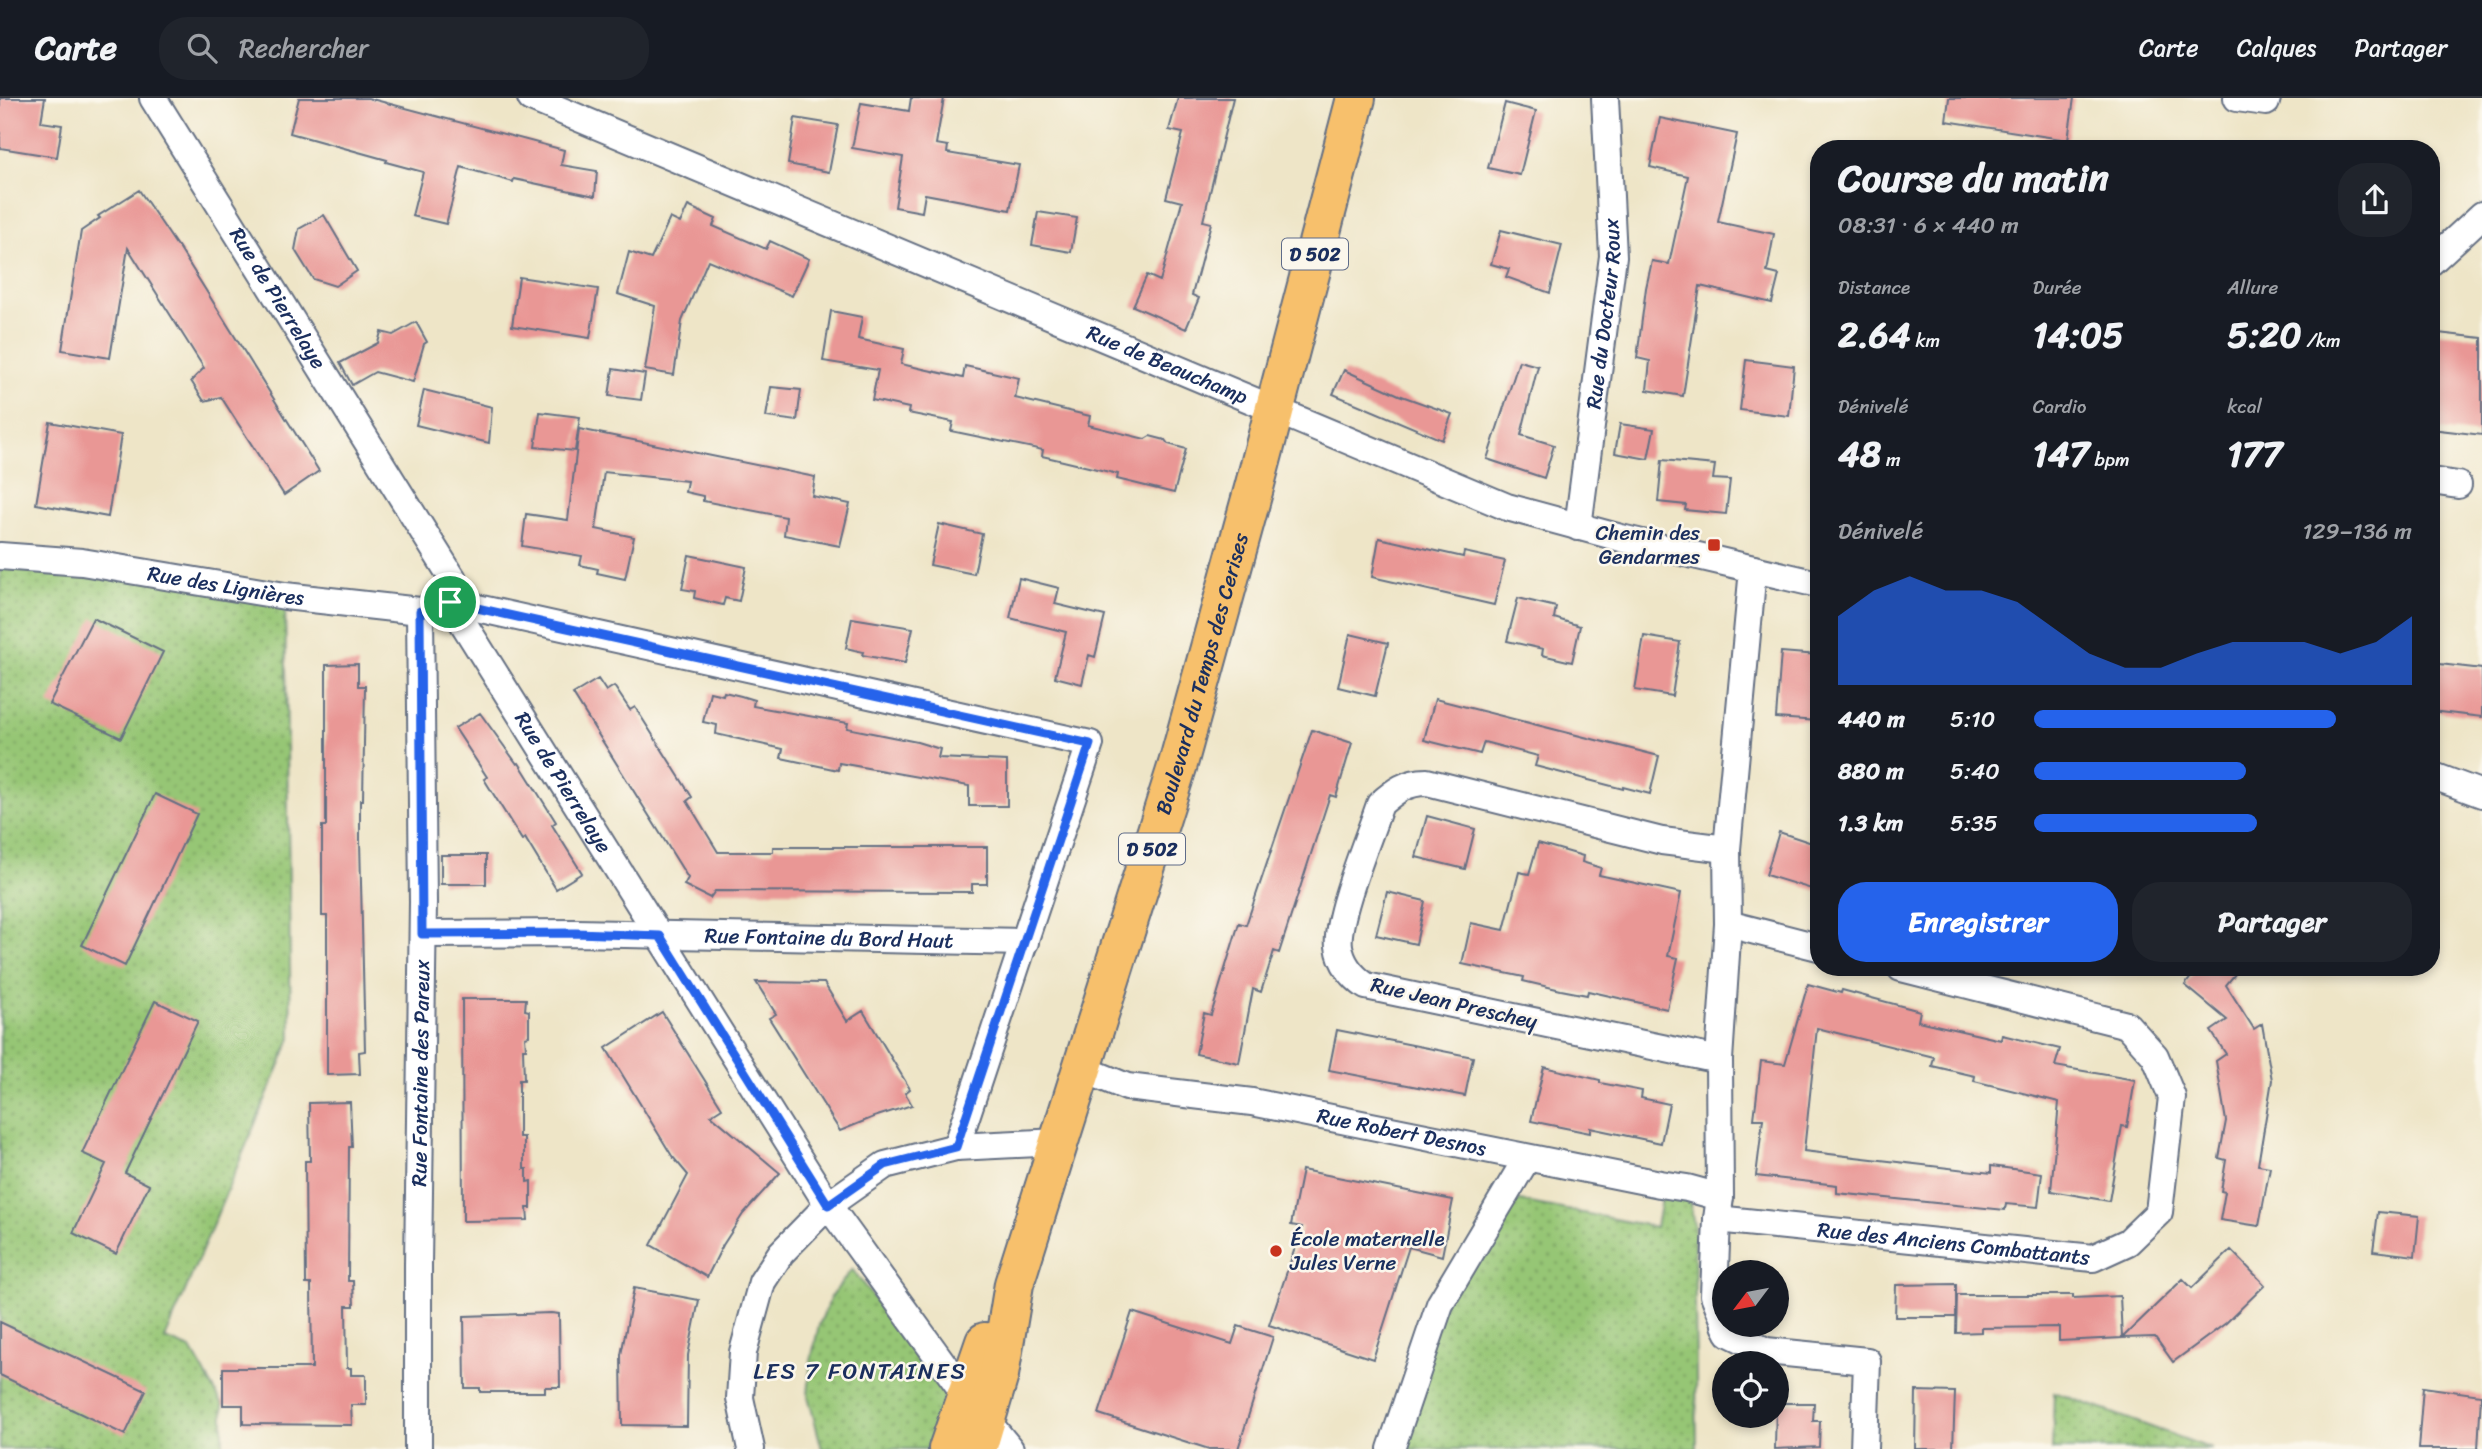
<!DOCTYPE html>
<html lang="fr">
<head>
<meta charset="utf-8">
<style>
  body { margin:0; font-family:Sriracha,sans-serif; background:#20242c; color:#f1f3f6; height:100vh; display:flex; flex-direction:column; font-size:26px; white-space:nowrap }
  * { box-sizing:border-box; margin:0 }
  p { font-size:23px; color:#9ea1a6 }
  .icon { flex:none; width:38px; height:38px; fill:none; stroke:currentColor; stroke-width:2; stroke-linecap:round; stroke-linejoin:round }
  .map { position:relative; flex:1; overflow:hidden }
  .drawer { position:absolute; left:1810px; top:42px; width:630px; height:836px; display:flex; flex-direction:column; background:#171b24; border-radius:28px; box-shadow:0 4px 10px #0003 }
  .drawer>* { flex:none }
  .needle { width:46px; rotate:238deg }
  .fabs { position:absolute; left:1712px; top:1162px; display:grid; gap:14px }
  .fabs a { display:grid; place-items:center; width:77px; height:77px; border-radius:50%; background:#171b24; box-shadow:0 4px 10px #0003; font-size:35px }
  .pin { position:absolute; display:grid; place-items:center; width:60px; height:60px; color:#fff; margin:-30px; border:4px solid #fff; border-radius:50%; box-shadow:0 2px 7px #0007 }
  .round { display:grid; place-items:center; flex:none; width:74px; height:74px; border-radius:28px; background:#20242c }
  .headline { display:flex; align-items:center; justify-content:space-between; height:119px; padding:0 28px }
  h1 { font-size:38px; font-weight:800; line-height:52px }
  .figures { display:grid; grid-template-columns:repeat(3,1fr); gap:10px; height:119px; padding:7px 28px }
  .figures div { display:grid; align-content:center }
  .figures b { font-size:35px; font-weight:800 }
  .figures small { font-size:19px; font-weight:400 }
  .figures p { font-size:19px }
  .chart { height:196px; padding:14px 28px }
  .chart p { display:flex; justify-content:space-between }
  .chart svg { width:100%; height:126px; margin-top:7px; fill:#2563eb; opacity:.7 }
  .button { display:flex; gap:14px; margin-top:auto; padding:14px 28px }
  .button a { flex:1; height:80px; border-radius:28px; background:#2563eb; color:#fff; font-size:28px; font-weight:800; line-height:80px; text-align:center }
  .button a+a { background:#20242c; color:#f1f3f6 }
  ul { padding:0 28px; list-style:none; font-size:23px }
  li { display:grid; grid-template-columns:112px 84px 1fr; align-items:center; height:52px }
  li i { height:18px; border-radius:9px; background:#2563eb }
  header { display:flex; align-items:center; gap:42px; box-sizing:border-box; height:98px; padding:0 35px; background:#171b24; border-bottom:2px solid #363941 }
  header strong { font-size:33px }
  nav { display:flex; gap:38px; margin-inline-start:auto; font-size:24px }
  .search { width:490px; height:63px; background:#20242c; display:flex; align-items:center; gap:18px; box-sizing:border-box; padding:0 24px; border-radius:28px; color:#9ea1a6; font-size:26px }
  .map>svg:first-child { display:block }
</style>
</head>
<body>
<header>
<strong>Carte</strong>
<div class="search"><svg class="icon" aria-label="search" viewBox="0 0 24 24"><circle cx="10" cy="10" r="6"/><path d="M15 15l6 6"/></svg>Rechercher</div>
<nav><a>Carte</a><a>Calques</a><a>Partager</a></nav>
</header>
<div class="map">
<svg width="2482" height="1351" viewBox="0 0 2482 1351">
  <defs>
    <pattern id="grass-dots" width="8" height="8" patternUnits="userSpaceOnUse" patternTransform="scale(1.75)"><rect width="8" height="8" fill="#96c675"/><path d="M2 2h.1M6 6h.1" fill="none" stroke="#7aa163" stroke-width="1.8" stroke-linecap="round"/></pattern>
  </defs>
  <rect width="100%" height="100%" fill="#fbf7ec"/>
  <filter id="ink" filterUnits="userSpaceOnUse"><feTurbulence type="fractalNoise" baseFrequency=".0143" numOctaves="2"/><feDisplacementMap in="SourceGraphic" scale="14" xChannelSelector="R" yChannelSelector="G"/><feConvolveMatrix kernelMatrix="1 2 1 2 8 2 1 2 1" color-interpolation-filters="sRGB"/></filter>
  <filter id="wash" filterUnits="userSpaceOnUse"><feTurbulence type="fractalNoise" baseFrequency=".00686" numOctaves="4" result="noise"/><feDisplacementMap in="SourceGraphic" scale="28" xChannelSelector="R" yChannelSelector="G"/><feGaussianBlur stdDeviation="1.57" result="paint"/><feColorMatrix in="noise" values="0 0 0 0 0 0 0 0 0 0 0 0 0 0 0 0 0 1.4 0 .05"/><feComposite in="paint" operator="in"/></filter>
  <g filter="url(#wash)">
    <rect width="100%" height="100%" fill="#eee5c7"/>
    <!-- grass -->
    <path fill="url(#grass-dots)" stroke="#587a6a" stroke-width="2" d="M 0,458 L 285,498 L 291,940 L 165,1241 L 191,1251 L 223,1307 L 223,1351 L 0,1351 Z
      M 1687,1090 L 1694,1127 L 1697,1351 L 1392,1351 L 1449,1191 L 1504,1100 L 1656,1129 L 1662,1095 Z
      M 852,1171 L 950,1304 L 933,1351 L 822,1351 L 808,1298 L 811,1262 L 819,1227 L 831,1199 Z
      M 2054,1294 L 2212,1351 L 2052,1351 Z"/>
    <g id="blocks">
      <!-- building -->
      <path fill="#e99795" d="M 0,0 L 45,0 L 41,24 L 62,27 L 57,59 L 0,50 Z
        M 299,0 L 368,0 L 564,52 L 561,67 L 597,73 L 595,98 L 514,81 L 513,84 L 461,69 L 446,126 L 412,118 L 423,74 L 386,64 L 387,62 L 290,35 Z
        M 911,0 L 944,0 L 936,46 L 948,48 L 947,55 L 1019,67 L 1010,112 L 925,96 L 922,114 L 895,109 L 903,59 L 852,50 L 861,5 L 909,13 Z
        M 1178,0 L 1233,0 L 1203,123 L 1211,125 L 1192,197 L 1199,200 L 1186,231 L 1133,208 L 1147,177 L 1160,183 L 1182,104 L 1166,100 L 1183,35 L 1169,32 Z
        M 1949,0 L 2074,0 L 2068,42 L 1946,23 Z
        M 1505,5 L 1536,13 L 1520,77 L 1488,70 Z
        M 795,20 L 838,27 L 829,74 L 788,66 Z
        M 1660,20 L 1737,36 L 1718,124 L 1774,136 L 1767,174 L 1779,177 L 1772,205 L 1700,188 L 1683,298 L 1647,292 L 1650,263 L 1637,260 L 1646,190 L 1652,163 L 1669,166 L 1688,78 L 1650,69 Z
        M 139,92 L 177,148 L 178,148 L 319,373 L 284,397 L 221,299 L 204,303 L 191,283 L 204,270 L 128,150 L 110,260 L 62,252 L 81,133 L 100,120 L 98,118 Z
        M 688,108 L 716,121 L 713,128 L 766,151 L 770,143 L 809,161 L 792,198 L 708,162 L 682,223 L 674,277 L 645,272 L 655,208 L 618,196 L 629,154 L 651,161 L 670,120 L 680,125 Z
        M 1038,114 L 1077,120 L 1071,154 L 1032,147 Z
        M 324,117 L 357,173 L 335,188 L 313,181 L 295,152 L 299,131 Z
        M 1501,132 L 1562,147 L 1550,195 L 1506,179 L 1509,171 L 1491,166 Z
        M 519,179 L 598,191 L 590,240 L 512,228 Z
        M 831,213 L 862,219 L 858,241 L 904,251 L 901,266 L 963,280 L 965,268 L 1019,280 L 1015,300 L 1090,318 L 1088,327 L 1145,341 L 1150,338 L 1165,342 L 1168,346 L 1186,351 L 1174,395 L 1117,381 L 1118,376 L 1042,358 L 1043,352 L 951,333 L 953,324 L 908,315 L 909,310 L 872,302 L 878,272 L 823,263 Z
        M 416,224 L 427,244 L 424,246 L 413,284 L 375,274 L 352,287 L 340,265 L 378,245 L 381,234 L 393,237 Z
        M 2438,235 L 2482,240 L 2482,337 L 2431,331 L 2431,301 Z
        M 1746,262 L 1794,268 L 1789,318 L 1740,312 Z
        M 1519,263 L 1538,268 L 1521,337 L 1554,347 L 1544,380 L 1487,361 Z
        M 613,271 L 645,276 L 641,302 L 609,298 Z
        M 1344,272 L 1399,297 L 1452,316 L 1442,342 L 1333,296 Z
        M 771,289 L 801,292 L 797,323 L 766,319 Z
        M 424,292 L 492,309 L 489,345 L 416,327 Z
        M 540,314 L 580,319 L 575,353 L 535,349 Z
        M 50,324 L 121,337 L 108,419 L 36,406 Z
        M 1620,326 L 1654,331 L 1648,361 L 1615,355 Z
        M 579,331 L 815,379 L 812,398 L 850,406 L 840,448 L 784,437 L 786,419 L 703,403 L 703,398 L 685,394 L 687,383 L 604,374 L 596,431 L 634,439 L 625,481 L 597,475 L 598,471 L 580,467 L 582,458 L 522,448 L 526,416 L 568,422 Z
        M 1662,362 L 1715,367 L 1713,381 L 1730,382 L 1726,416 L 1685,412 L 1686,407 L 1658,404 Z
        M 939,426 L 982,436 L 974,476 L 930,467 Z
        M 1379,440 L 1463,459 L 1464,454 L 1505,463 L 1494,507 L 1372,479 Z
        M 689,457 L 746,469 L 739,503 L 725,500 L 723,507 L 694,500 L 695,493 L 682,491 Z
        M 1019,480 L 1059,490 L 1055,506 L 1105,518 L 1095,559 L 1089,557 L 1082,586 L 1055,579 L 1066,534 L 1010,520 Z
        M 1518,500 L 1556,509 L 1554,520 L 1580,528 L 1572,564 L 1542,557 L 1543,551 L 1507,543 Z
        M 93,520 L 163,554 L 121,640 L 49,606 Z
        M 852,520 L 913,530 L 905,565 L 862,557 L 863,554 L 846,550 Z
        M 1350,536 L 1388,545 L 1375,598 L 1338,589 Z
        M 1644,538 L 1680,544 L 1672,598 L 1635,592 Z
        M 1781,554 L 1818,557 L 1818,623 L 1776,620 Z
        M 2431,565 L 2482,571 L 2482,619 L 2431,613 Z
        M 358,566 L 358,588 L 365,588 L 363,702 L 360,702 L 360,743 L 365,953 L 359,954 L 360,976 L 327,977 L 327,818 L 322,818 L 322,728 L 326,728 L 326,567 Z
        M 598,581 L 606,593 L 614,588 L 630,612 L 635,609 L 692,699 L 687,703 L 718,754 L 773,754 L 773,749 L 987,749 L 987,786 L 972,786 L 972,794 L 715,793 L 710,800 L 684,787 L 688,780 L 573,596 Z
        M 710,594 L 723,597 L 724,594 L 741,598 L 754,602 L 753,608 L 848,625 L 847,630 L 917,644 L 940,651 L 938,660 L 1007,663 L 1007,708 L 969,708 L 969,688 L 839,665 L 838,672 L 781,660 L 783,651 L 716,636 L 717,627 L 703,624 Z
        M 1435,601 L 1659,658 L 1650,696 L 1623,689 L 1623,691 L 1535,668 L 1538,658 L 1484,644 L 1480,656 L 1424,642 Z
        M 480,615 L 517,666 L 519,665 L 556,724 L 552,727 L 582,775 L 556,791 L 525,740 L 522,742 L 484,681 L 487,679 L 455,630 Z
        M 1312,632 L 1352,645 L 1336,699 L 1330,697 L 1279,855 L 1274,853 L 1261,894 L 1253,891 L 1239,965 L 1196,956 L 1204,915 L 1211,917 L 1239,825 L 1246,827 Z
        M 155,696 L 197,716 L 125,868 L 82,847 Z
        M 1427,718 L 1475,731 L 1465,771 L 1416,759 Z
        M 1779,734 L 1818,747 L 1818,793 L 1766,777 Z
        M 1538,745 L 1583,758 L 1582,764 L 1601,770 L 1599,777 L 1681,795 L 1668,858 L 1678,860 L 1667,911 L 1588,893 L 1587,897 L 1561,892 L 1523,883 L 1524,879 L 1462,866 L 1471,825 L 1504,832 L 1519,774 L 1529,776 Z
        M 441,757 L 486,757 L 486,786 L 441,786 Z
        M 1387,794 L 1425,803 L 1416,846 L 1376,837 Z
        M 2198,870 L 2240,870 L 2226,887 L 2254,931 L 2262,926 L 2272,982 L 2258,1067 L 2270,1069 L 2259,1128 L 2220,1122 L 2225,1094 L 2221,1093 L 2226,1062 L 2219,1060 L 2226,1023 L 2216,963 L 2226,956 L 2211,933 L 2227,922 L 2185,887 Z
        M 756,884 L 824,885 L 847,923 L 863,913 L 910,991 L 905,995 L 912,1007 L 874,1019 L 840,1033 L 769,920 L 776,916 Z
        M 1808,886 L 1841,895 L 1842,892 L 1920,913 L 1918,923 L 2001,942 L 2002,937 L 2060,951 L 2055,968 L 2135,982 L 2127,1029 L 2122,1028 L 2109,1103 L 2051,1093 L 2059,1004 L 1974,983 L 1975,978 L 1932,968 L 1934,959 L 1817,930 L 1804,1053 L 1991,1075 L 1991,1068 L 2042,1075 L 2038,1109 L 2006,1106 L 2005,1112 L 1837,1095 L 1837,1087 L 1756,1078 L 1763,1021 L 1754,1021 L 1761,963 L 1785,966 Z
        M 462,901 L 526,901 L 525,912 L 529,913 L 529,938 L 525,939 L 526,951 L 523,951 L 524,982 L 519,982 L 519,1039 L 524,1039 L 524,1071 L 527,1071 L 527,1084 L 531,1083 L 531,1110 L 527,1110 L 528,1122 L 463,1123 Z
        M 155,903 L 198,923 L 125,1075 L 149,1087 L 116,1156 L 73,1135 L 106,1066 L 82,1055 Z
        M 662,914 L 722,1010 L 711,1017 L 780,1075 L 743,1116 L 723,1147 L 707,1179 L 651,1147 L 688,1077 L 672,1058 L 606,950 Z
        M 1337,932 L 1473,959 L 1465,998 L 1329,972 Z
        M 1544,969 L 1600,982 L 1600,985 L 1642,993 L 1641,1000 L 1669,1006 L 1661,1045 L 1590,1030 L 1590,1035 L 1531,1023 Z
        M 350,1004 L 352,1049 L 349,1049 L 348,1183 L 353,1183 L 354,1208 L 346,1208 L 347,1270 L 351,1270 L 351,1277 L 366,1277 L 366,1307 L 351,1307 L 352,1327 L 243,1326 L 243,1307 L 223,1307 L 223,1270 L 312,1270 L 311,1186 L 306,1186 L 305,1063 L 310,1063 L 309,1005 Z
        M 1302,1072 L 1453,1102 L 1442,1158 L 1409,1149 L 1373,1261 L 1269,1227 L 1302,1129 L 1291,1127 Z
        M 2378,1114 L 2419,1118 L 2415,1158 L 2373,1153 Z
        M 2231,1152 L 2265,1187 L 2226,1225 L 2173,1264 L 2155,1239 L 2122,1240 L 2183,1181 L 2192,1190 Z
        M 1956,1186 L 1956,1219 L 1895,1219 L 1896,1187 Z
        M 634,1190 L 699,1202 L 688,1257 L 687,1328 L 622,1327 L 621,1257 Z
        M 1957,1197 L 2073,1197 L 2073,1200 L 2120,1198 L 2122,1240 L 2059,1243 L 2059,1229 L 1981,1230 L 1981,1234 L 1956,1235 Z
        M 1132,1214 L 1232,1246 L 1238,1228 L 1273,1239 L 1238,1351 L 1209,1351 L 1099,1316 Z
        M 551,1215 L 559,1216 L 560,1289 L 545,1289 L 545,1294 L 480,1294 L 480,1290 L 465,1290 L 464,1218 Z
        M 0,1224 L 146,1293 L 125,1337 L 0,1277 Z
        M 2423,1289 L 2481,1297 L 2478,1351 L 2418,1351 Z
        M 1916,1293 L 1955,1294 L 1953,1351 L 1915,1351 Z
        M 1776,1305 L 1814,1305 L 1813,1323 L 1820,1323 L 1819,1349 L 1775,1351 Z"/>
    </g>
  </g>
  <g filter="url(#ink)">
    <use href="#blocks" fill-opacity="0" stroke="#656f83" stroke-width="2"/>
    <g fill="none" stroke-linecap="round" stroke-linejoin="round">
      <defs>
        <g id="street">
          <path id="s1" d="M 153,0 L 453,481 L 450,504 L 828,1107 L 965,1296 L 1010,1351"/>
          <path id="s2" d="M 531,0 L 1507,409 L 1621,440 L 1818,486"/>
          <path d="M 2237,0 L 2266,4 L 2267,0"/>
          <path d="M 2431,164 L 2482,117"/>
          <path d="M 2431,383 L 2458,387"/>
          <path id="s3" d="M 1578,429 L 1613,158 L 1605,0"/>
          <path id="s4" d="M 0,458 L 82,464 L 285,498 L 420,513 L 450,504 L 1090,646 L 956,1049"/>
          <path d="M 2431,677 L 2482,696"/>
          <path d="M 1728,826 L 1818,849"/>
          <path id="s5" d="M 423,836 L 576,835 L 1025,844"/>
          <path d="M 1719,962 L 1366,888 C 1353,879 1341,865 1339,848 C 1335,820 1370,737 1380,706 C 1395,693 1406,684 1427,684 L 1662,743 L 1727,751"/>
          <path id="s6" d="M 1083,971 L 1127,989 L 1252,1004 L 1660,1086 L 1687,1090 L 1720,1099"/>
          <path id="s7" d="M 1717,1121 L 2093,1160 L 2128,1144 L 2159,1114 L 2172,999 L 2155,958 L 2127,927 L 1901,870"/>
          <path d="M 1724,1222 L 1714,1197 L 1717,1121 L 1720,1099 L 1719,962 L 1728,826 L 1727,751 L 1753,471"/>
          <path d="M 1725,1227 L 1729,1235 L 1766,1253 L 1867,1263 L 1864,1351"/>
          <path id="s8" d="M 418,1351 L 418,1167 L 423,804 L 420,513"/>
          <path d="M 751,1351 L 740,1300 L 743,1254 L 762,1184 L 781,1155 L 828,1107 L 885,1067 L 956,1049 L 1059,1044"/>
          <path d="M 1391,1351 L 1440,1206 L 1527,1060"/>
        </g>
        <g id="primary">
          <path d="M 948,1351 L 985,1244"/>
          <path id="s9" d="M 977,1351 L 999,1277 L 1014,1186 L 1178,666 L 1254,390 L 1356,0"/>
        </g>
      </defs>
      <!-- street casing -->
      <use href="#street" stroke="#656f83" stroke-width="30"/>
      <!-- primary casing -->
      <use href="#primary" stroke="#656f83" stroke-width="42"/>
      <!-- street -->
      <use href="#street" stroke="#fff" stroke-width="26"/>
      <!-- primary -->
      <use href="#primary" stroke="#f7c06c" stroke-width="38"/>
    </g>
  </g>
  <g fill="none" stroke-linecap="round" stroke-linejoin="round" filter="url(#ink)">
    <defs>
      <path id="route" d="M 450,504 L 1090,646 L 956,1049 L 885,1067 L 828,1107 L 660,838 L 576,835 L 422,836 L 420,513 Z"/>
    </defs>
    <!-- route casing -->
    <use href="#route" stroke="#fff" stroke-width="14"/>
    <!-- route -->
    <use href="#route" stroke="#2563eb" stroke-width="9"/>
  </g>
  <!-- markers -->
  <g fill="#c8321e" stroke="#fbf7ec" stroke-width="2.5">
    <rect x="1707" y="440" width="14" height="14" rx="3.5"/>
    <circle cx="1276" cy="1153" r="7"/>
  </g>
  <g text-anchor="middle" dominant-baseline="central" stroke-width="5" stroke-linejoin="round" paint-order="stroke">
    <!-- shield labels -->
    <g fill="#fbf7ec" stroke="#5e6b89" stroke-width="2">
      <rect x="1282" y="140.5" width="66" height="31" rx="5"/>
      <rect x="1119" y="735.5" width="66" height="31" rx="5"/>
    </g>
    <g font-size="19" font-weight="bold" fill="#1b2f5e">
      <text x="1315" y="156">D 502</text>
      <text x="1152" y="751">D 502</text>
    </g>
    <!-- street labels -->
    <g font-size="21" fill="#1b2f5e" stroke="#fbf7ec">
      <text stroke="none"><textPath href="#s1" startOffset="236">Rue de Pierrelaye</textPath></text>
      <text stroke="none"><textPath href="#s3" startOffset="215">Rue du Docteur Roux</textPath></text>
      <text stroke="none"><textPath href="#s2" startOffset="690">Rue de Beauchamp</textPath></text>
      <text stroke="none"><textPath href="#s4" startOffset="228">Rue des Lignières</textPath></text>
      <text stroke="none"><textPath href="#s9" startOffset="808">Boulevard du Temps des Cerises</textPath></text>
      <text stroke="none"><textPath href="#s1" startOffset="803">Rue de Pierrelaye</textPath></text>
      <text stroke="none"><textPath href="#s5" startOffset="406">Rue Fontaine du Bord Haut</textPath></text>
      <text transform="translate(1454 905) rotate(13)">Rue Jean Preschey</text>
      <text stroke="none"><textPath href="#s8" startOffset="376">Rue Fontaine des Pareux</textPath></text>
      <text stroke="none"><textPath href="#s6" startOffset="326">Rue Robert Desnos</textPath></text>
      <text stroke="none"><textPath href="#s7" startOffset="238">Rue des Anciens Combattants</textPath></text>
    </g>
    <!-- poi labels -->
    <g font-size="21" fill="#1b2f5e" stroke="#fbf7ec" text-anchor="end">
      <text x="1700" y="435">Chemin des<tspan x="1700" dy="24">Gendarmes</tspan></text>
      <text x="1290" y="1141" text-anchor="start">École maternelle<tspan x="1290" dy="24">Jules Verne</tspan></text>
    </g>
    <!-- neighbourhood labels -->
    <g font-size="23" letter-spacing="2" fill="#1b2f5e" stroke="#fbf7ec">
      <text x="860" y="1273">LES 7 FONTAINES</text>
    </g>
  </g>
</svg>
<div class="fabs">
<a><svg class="needle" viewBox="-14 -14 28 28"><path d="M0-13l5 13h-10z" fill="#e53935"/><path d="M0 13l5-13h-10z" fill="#9ea1a6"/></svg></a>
<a><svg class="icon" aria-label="locate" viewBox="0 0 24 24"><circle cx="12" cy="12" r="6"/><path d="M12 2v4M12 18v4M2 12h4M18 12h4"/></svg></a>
</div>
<div class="pin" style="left:450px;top:504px;background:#1e9e55"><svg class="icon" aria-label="arrive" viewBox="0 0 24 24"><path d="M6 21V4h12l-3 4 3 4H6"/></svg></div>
<section class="drawer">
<div class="headline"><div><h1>Course du matin</h1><p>08:31 · 6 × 440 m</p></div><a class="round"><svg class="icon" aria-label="share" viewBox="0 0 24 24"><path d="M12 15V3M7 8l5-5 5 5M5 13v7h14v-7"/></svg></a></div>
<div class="figures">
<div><p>Distance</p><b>2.64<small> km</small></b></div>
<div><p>Durée</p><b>14:05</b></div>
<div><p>Allure</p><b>5:20<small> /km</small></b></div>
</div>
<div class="figures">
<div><p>Dénivelé</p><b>48<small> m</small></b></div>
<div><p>Cardio</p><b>147<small> bpm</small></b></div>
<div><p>kcal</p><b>177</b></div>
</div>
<div class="chart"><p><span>Dénivelé</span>129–136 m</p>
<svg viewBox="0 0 160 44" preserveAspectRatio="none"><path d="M0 44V20L10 11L20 6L30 11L40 11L50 15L60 24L70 33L80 38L90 38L100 33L110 29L120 29L130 29L140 33L150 29L160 20V44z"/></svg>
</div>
<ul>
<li><b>440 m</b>5:10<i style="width:80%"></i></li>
<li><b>880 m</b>5:40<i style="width:56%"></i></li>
<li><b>1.3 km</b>5:35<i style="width:59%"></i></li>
</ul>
<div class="button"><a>Enregistrer</a><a>Partager</a></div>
</section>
</div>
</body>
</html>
